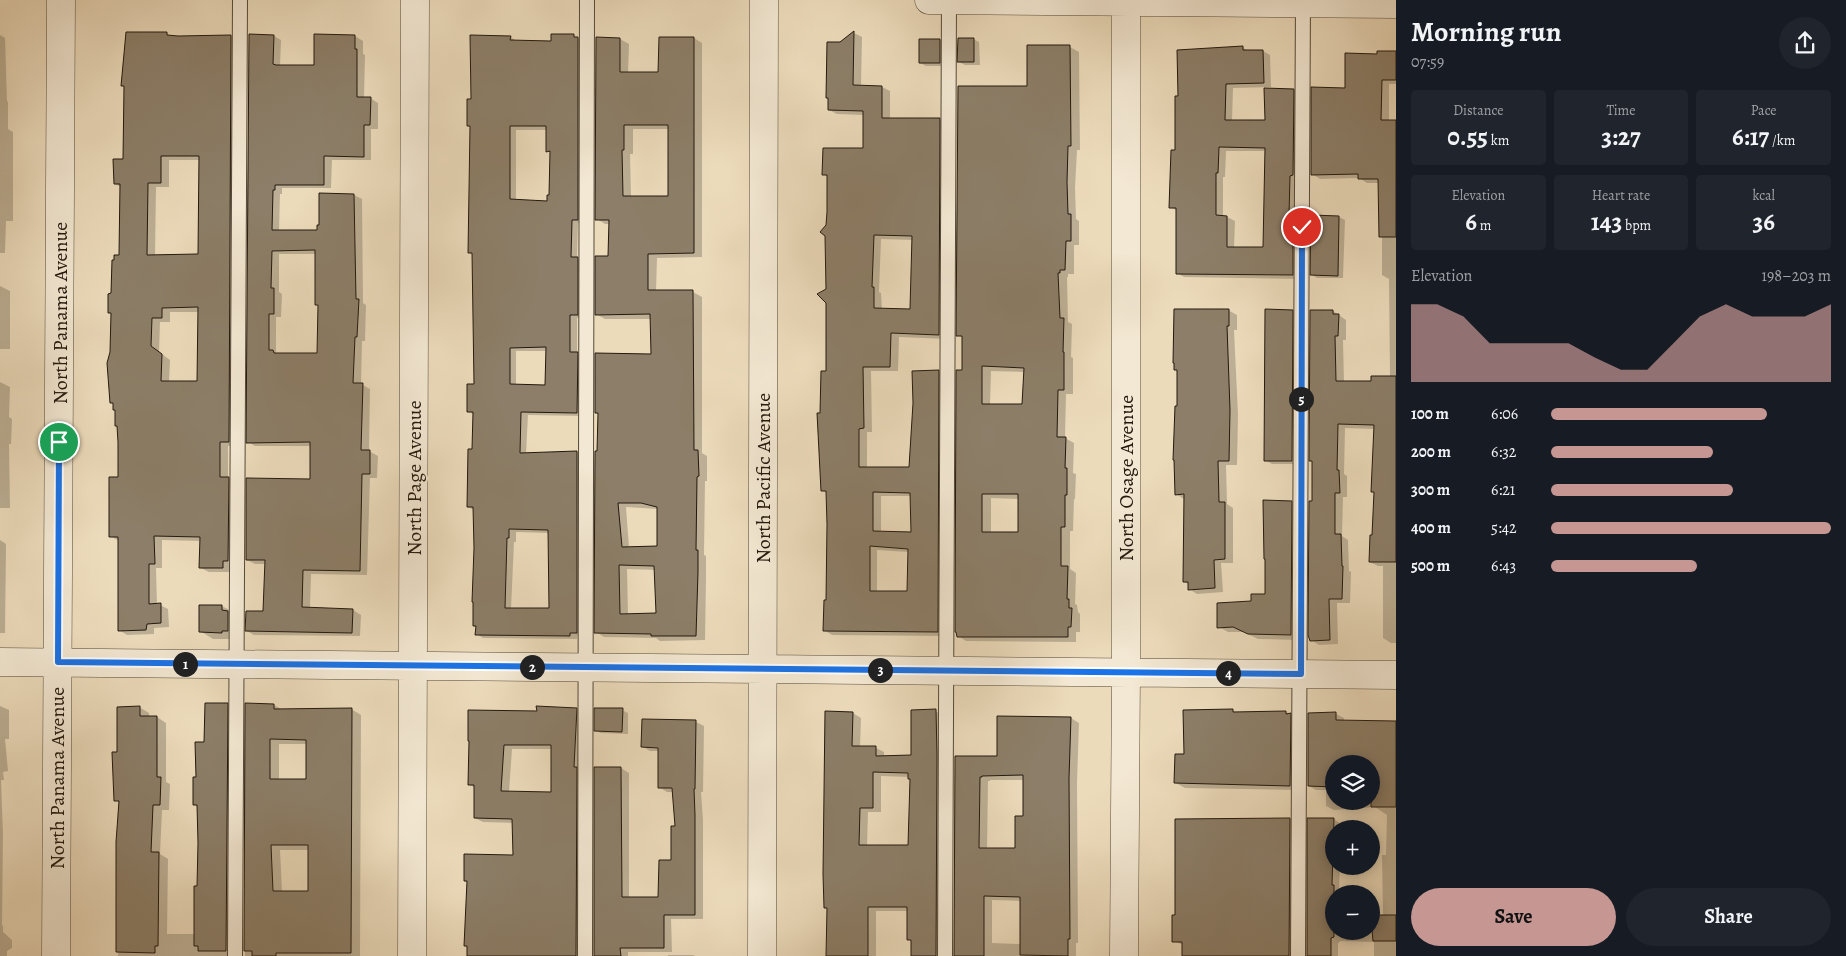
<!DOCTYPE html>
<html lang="en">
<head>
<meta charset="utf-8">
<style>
  body { margin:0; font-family:Alegreya,serif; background:#20242c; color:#f1f3f6; height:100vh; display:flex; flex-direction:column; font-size:19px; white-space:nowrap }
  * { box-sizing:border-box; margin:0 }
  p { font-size:16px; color:#9ea1a6 }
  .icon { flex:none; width:28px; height:28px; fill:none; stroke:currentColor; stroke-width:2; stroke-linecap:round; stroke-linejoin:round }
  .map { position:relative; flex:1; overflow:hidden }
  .drawer { display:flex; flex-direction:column; background:#171b24; width:450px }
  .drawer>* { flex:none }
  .buttons { position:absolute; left:1325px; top:755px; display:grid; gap:10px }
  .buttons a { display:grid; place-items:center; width:55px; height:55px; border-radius:50%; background:#171b24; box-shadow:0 2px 12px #0003; font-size:25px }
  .pin { position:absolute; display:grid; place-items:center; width:42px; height:42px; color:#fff; margin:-21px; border:2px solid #fff; border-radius:50%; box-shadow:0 1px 5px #0007 }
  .km { position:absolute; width:25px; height:25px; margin:-12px; border-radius:50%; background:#222; color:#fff; font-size:14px; line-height:25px; text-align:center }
  .round { display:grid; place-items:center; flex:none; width:52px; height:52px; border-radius:26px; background:#20242c }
  .summary { display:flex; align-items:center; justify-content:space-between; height:85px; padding:0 15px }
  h1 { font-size:28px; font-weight:700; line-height:38px }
  .figures { display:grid; grid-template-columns:repeat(3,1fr); gap:8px; height:85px; padding:5px 15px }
  .figures div { display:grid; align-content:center; border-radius:5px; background:#20242c; text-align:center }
  .figures b { font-size:25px; font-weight:700 }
  .figures small { font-size:14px; font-weight:400 }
  .figures p { font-size:14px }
  .chart { height:140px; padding:10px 15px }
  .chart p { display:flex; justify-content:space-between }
  .chart svg { width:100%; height:90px; margin-top:5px; fill:#c59692; opacity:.7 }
  .action { display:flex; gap:10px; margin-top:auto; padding:10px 15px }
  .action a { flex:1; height:58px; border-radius:30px; background:#c59692; color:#111; font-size:20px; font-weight:700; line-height:58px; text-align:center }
  .action a+a { background:#20242c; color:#f1f3f6 }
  ul { padding:0 15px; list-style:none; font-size:16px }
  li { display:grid; grid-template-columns:80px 60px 1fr; align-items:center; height:38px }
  li i { height:12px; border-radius:6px; background:#c59692 }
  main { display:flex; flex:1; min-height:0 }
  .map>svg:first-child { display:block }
</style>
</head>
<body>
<main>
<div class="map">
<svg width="1396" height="956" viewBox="0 0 1396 956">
  <rect width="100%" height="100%" fill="#ecdbbb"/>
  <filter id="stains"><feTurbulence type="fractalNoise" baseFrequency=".004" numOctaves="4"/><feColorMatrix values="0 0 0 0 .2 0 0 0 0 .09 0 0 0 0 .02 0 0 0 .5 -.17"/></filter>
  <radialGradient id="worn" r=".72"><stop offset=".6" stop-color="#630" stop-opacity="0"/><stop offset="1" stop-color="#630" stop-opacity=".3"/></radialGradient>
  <!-- shadow -->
  <path fill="#0003" fill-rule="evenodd" d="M 166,33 L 172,37 L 231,36 L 239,41 L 237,446 L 228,446 L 228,478 L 236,483 L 231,572 L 209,572 L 201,568 L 201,541 L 162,540 L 162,568 L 156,568 L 157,605 L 160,605 L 168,609 L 169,627 L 154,628 L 154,634 L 127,635 L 119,630 L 119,541 L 110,536 L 119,478 L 119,427 L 116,410 L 114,404 L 111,402 L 112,314 L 110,312 L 121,256 L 121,187 L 115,184 L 124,160 ZM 169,160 L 200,160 L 199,255 L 155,256 L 156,187 L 169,187 ZM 170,312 L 199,312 L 199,382 L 169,382 L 170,360 L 159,352 L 160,322 L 170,322 Z
    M 854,33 L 862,37 L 861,87 L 882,87 L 890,91 L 890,119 L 939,119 L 947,124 L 946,339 L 899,337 L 898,371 L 871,371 L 872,432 L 867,432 L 867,468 L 910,468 L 938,372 L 946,376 L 945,636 L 832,635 L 824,630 L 827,602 L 827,493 L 822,490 L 827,372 L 828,177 L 824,174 L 864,150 L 865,115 L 837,114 L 829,110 L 841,44 ZM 881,239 L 913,240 L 911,310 L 882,310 L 881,293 L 879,292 ZM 881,496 L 911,496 L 912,533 L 881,532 ZM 877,550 L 909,552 L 908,593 L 877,593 Z
    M 0,35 L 5,38 L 7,101 L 8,102 L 8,129 L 13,132 L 13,221 L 6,221 L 5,253 L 0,253 Z
    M 552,35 L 574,36 L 581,40 L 584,223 L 578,223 L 577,258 L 584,262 L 584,318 L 577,318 L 577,353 L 584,358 L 584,416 L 528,415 L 526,454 L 577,452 L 584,456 L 583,636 L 577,636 L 577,639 L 483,638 L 477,634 L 477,627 L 474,626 L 474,510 L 468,507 L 474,450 L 474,415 L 468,411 L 475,385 L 473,255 L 469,252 L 471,127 L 468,126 L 472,100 L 510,37 L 517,41 L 552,42 ZM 516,130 L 547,130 L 547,151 L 552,153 L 551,196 L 548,202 L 516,201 ZM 516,351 L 547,351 L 546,386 L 516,386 ZM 516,532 L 550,533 L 550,609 L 511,609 L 514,542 L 516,542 Z
    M 274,36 L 281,40 L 280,66 L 316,66 L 316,36 L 355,36 L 363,41 L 363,54 L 365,55 L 364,98 L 370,98 L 378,103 L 378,129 L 371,129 L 371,160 L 332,160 L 331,188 L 282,188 L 282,194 L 280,194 L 279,231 L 318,231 L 354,195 L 362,199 L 363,303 L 366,305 L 365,341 L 362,341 L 361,384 L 370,389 L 369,451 L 378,456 L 377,478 L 370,478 L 367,575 L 311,574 L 310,609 L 353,610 L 361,615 L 360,636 L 254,635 L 247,631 L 264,612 L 266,564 L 255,564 L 247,560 L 312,480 L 312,446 L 255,446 L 248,442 ZM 279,254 L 316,254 L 316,304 L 320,306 L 319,354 L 276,353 L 276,317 L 281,317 L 282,294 L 279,292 Z
    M 694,38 L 702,43 L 702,257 L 657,258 L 656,292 L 693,292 L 702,297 L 702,453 L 707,456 L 707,481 L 705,481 L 704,555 L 706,556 L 706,577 L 705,640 L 660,641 L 656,638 L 604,637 L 596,632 L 599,414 L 596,413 L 652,355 L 651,319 L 605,319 L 596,314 L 609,258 L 610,224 L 605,224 L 597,219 L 597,39 L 620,39 L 629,44 L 628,74 L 660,73 ZM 633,129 L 669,129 L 669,197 L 631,197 L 630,154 L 633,154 ZM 626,507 L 658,509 L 658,548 L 629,548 ZM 627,569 L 656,570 L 657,615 L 628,615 Z
    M 973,39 L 979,42 L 980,65 L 965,65 L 959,62 Z
    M 940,40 L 946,44 L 946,66 L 926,66 L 920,63 Z
    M 1070,47 L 1079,52 L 1080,150 L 1077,150 L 1075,188 L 1076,219 L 1079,221 L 1079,245 L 1074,245 L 1074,274 L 1068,274 L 1068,277 L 1067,277 L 1068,322 L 1072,324 L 1071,357 L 1073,358 L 1073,394 L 1066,394 L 1065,438 L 1074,443 L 1073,473 L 1076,474 L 1075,499 L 1074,499 L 1073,531 L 1070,531 L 1070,569 L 1076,573 L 1075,604 L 1077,605 L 1078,612 L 1080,614 L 1080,632 L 1076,632 L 1076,642 L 966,641 L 958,636 L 964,338 L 958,335 L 1028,87 ZM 991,371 L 1025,372 L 1023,405 L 990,405 ZM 991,498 L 1020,499 L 1019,533 L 991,533 Z
    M 1243,48 L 1249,51 L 1263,51 L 1270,55 L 1271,87 L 1233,88 L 1232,121 L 1266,121 L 1293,90 L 1301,94 L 1300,279 L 1184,277 L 1177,273 L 1178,211 L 1170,207 L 1176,151 ZM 1226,151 L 1266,151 L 1265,248 L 1234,248 L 1235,221 L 1227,217 L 1223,217 L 1223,177 L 1225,177 Z
    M 1396,52 L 1396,84 L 1389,84 L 1389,121 L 1396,121 L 1396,643 L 1391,643 L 1383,638 L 1383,566 L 1378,566 L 1370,562 L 1374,536 L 1375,493 L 1373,492 L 1375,429 L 1345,428 L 1344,474 L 1347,476 L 1347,497 L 1343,497 L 1342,536 L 1348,540 L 1349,571 L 1351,572 L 1350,603 L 1337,603 L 1338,644 L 1319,645 L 1311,640 L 1313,502 L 1311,311 L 1333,311 L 1346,320 L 1346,340 L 1343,340 L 1344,382 L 1373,382 L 1390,377 L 1389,279 L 1382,275 L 1382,209 L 1380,183 L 1367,183 L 1359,178 L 1320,179 L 1312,174 L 1346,89 L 1378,55 Z
    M 1312,216 L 1339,217 L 1345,220 L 1343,278 L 1317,278 L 1312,275 Z
    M 0,286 L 10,291 L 10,349 L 0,349 Z
    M 1228,310 L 1237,315 L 1237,330 L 1234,330 L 1238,415 L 1237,465 L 1226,465 L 1227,504 L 1233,508 L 1233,563 L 1221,563 L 1223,592 L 1197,594 L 1189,589 L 1189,584 L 1184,582 L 1184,499 L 1176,494 L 1179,407 Z
    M 1292,311 L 1299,315 L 1298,464 L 1272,464 L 1265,460 Z
    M 0,382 L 10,387 L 9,417 L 12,419 L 11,444 L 9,444 L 10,508 L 0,508 Z
    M 1291,502 L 1300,507 L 1300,640 L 1258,639 L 1243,632 L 1228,632 L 1219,627 L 1252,602 L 1266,595 Z
    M 0,540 L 6,544 L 5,633 L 0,633 Z
    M 200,606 L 222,606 L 235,613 L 234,639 L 213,639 L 200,631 Z
    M 227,704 L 237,710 L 235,956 L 118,956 L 120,803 L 116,800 L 118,754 L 139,707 L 149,713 L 149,717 L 157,717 L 166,723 L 166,782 L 170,784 L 169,810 L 162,810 L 160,854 L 168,859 L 167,934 L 196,934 L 198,887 L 198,807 L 194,804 L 197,778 L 205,743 Z
    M 246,705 L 274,705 L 283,710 L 351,709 L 361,715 L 360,956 L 245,956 ZM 279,744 L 307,744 L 307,780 L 279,780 ZM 280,850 L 309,850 L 310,892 L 282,892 Z
    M 0,706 L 9,710 L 9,739 L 5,739 L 8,771 L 3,772 L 4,780 L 1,780 L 3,834 L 2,925 L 3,926 L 3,932 L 12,940 L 12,948 L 7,951 L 7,956 L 0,956 Z
    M 576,709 L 584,713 L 584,956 L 467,956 L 466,919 L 468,882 L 465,881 L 514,856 L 514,823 L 483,822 L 475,818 L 475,788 L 470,785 L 471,741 L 538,712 ZM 512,749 L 552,749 L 553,793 L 509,792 Z
    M 622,710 L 628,713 L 628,734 L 601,733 L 595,730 Z
    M 1232,710 L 1237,713 L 1286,712 L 1299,720 L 1299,790 L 1185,788 L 1176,783 L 1185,755 Z
    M 935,711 L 943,715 L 944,956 L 912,956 L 912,941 L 908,939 L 908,911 L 876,911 L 876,956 L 828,956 L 828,909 L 825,907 L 853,713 L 861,718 L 860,747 L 876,748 L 884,752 L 884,757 L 912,756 ZM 881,776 L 909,777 L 911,779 L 909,846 L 867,846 L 868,812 L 881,812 Z
    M 1309,714 L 1336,714 L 1344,718 L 1344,721 L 1396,722 L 1396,956 L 1374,956 L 1374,942 L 1341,941 L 1338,943 L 1338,956 L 1308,956 L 1334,819 L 1341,824 L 1341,829 L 1334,829 L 1334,866 L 1340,866 L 1339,888 L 1344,890 L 1344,894 L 1334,894 L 1334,931 L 1371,931 L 1371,917 L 1383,916 L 1382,855 L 1386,855 L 1387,815 L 1375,807 L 1334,810 L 1326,806 L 1326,790 L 1316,790 L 1309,786 ZM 1334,764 L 1371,764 L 1371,801 L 1334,801 Z
    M 1071,718 L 1079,723 L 1077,783 L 1078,943 L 1076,943 L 1076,956 L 955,956 L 956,757 L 998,757 ZM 990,780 L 1024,780 L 1024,818 L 1016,849 L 987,850 L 988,781 L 990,781 ZM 992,900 L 1022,901 L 1021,944 L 992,943 Z
    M 643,720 L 696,722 L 704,726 L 703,792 L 701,792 L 703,820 L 703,919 L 671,919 L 672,952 L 628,952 L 628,956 L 595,956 L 621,768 L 629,773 L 629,898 L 659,898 L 672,862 L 676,827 L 674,792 L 667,792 L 659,787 L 659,751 L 650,751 L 643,747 Z
    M 1290,819 L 1297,824 L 1297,956 L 1183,956 L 1183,945 L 1174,941 L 1177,916 Z
    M 668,955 L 693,955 L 695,956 L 668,956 Z"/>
  <!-- building -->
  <path fill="#8c7e68" stroke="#23190e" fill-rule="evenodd" d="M 854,31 L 853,85 L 882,86 L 882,118 L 940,118 L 939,335 L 891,333 L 890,367 L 863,367 L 864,428 L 859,429 L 859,467 L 909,467 L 913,403 L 912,371 L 939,370 L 938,632 L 823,631 L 824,600 L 826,600 L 827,524 L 826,491 L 821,491 L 817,413 L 820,413 L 821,371 L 826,371 L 826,303 L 817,294 L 826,289 L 825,236 L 820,232 L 826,225 L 827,212 L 827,175 L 822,175 L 823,148 L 863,148 L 863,111 L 828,110 L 828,98 L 826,98 L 827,42 L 840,42 ZM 874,235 L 912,236 L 910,309 L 874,308 L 874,287 L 872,287 ZM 873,492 L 910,493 L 911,532 L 873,531 ZM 870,546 L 908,549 L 907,591 L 870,591 Z
    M 126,32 L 167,32 L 167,35 L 178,36 L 231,35 L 229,442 L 220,442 L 220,477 L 229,477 L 228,561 L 223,561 L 223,568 L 199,568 L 200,537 L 154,536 L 155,564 L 149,564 L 149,604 L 161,603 L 161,623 L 147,624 L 146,630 L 118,631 L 118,537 L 109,537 L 109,477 L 118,477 L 118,442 L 117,426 L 115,426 L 115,410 L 113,410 L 113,403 L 110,403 L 107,363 L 110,352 L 111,313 L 108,313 L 108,294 L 111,293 L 112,260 L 114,260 L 114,255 L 119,255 L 120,184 L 114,184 L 113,159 L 123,159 L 124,86 L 121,86 ZM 161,156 L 199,156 L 198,254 L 147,255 L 148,183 L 161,183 ZM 198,307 L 197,381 L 161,381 L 162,354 L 151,346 L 152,318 L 162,318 L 162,308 Z
    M 249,34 L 274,35 L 273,64 L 276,65 L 314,65 L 314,34 L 355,35 L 355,49 L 357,49 L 357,97 L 371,97 L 370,125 L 364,125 L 364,157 L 324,156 L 324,185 L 275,185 L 275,190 L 273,190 L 272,230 L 317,230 L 317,225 L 319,225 L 319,193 L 354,194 L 356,299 L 359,299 L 357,337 L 355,337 L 353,383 L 363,383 L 361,450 L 370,450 L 370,474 L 362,474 L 360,571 L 303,570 L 302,607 L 353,609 L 352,633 L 245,631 L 246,611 L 263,611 L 265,560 L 246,560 L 246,478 L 310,479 L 310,442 L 246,443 ZM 315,250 L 315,305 L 318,305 L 317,353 L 274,353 L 273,350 L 269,350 L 269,314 L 274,314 L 274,288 L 271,288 L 272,251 Z
    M 551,34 L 574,34 L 574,37 L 578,37 L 578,220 L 572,220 L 571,257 L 578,257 L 578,315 L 570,315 L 570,352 L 578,352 L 577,413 L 521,412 L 520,453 L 577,451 L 577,633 L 570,633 L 570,636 L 475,635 L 476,626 L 473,626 L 473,602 L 472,602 L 474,548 L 473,507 L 467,507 L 468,449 L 472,449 L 473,412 L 467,412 L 467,384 L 474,384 L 472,253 L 468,253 L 470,126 L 467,126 L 467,99 L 471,99 L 470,35 L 511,36 L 510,40 L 551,41 ZM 510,126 L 546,126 L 546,152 L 550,151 L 549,195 L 547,195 L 547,201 L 510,199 ZM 546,347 L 545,385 L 510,384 L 510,348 ZM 509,529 L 548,530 L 549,608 L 505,608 L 507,538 L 509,538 Z
    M 596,37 L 620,38 L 620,72 L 658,72 L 659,37 L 694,37 L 694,253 L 648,254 L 648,290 L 693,290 L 694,450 L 698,450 L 699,476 L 697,477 L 696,550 L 698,550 L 698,572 L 696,636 L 651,636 L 651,634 L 594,633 L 595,451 L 597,451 L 598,413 L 595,413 L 595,353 L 651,354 L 650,314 L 595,315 L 595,256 L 608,256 L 609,220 L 595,220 ZM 624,125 L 668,125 L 668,196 L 623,196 L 622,150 L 624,150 ZM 618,503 L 641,503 L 657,507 L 657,546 L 622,547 ZM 619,565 L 654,566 L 656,613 L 620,614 Z
    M 958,38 L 974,38 L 974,62 L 957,62 Z
    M 919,39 L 940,39 L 940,63 L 919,63 Z
    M 1027,45 L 1070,45 L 1071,146 L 1068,146 L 1067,182 L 1068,214 L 1071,214 L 1071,241 L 1066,241 L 1065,270 L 1060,270 L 1060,273 L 1058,273 L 1060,318 L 1064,318 L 1063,352 L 1064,352 L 1064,390 L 1058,390 L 1057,437 L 1066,437 L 1065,468 L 1067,468 L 1067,495 L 1065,495 L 1065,527 L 1061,527 L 1061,566 L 1068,566 L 1067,599 L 1069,599 L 1069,608 L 1072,608 L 1071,627 L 1068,627 L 1068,637 L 957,637 L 956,632 L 955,632 L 956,370 L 962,370 L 962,336 L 956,336 L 958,86 L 1027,86 ZM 982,366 L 1024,368 L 1022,404 L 982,404 ZM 982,494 L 1018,494 L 1018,532 L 982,532 Z
    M 1243,46 L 1243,50 L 1263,50 L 1264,83 L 1226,84 L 1225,120 L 1265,120 L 1264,88 L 1294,89 L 1293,175 L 1290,176 L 1289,215 L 1293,215 L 1293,275 L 1176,274 L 1176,208 L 1169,208 L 1171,150 L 1175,150 L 1175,96 L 1178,96 L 1177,50 ZM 1219,147 L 1265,148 L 1263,247 L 1227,247 L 1227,216 L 1216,215 L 1216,173 L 1218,173 Z
    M 1377,51 L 1396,51 L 1396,80 L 1382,80 L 1381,120 L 1396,120 L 1396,237 L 1379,237 L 1378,179 L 1358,179 L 1358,174 L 1311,175 L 1311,87 L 1345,88 L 1345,53 L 1377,54 Z
    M 1311,215 L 1339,216 L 1338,276 L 1310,275 Z
    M 1174,309 L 1229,309 L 1229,326 L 1227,326 L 1230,410 L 1229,461 L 1218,461 L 1219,502 L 1225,502 L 1225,559 L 1214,560 L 1215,588 L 1188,590 L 1188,582 L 1183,582 L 1184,494 L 1175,495 L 1174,460 L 1173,460 L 1175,406 L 1177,406 L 1177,370 L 1174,370 L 1174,363 L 1173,363 Z
    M 1265,309 L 1293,310 L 1292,461 L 1264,461 Z
    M 1310,310 L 1333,310 L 1333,314 L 1339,314 L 1338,336 L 1335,336 L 1336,381 L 1371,381 L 1371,376 L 1396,376 L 1396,562 L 1369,562 L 1370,535 L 1372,535 L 1374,492 L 1371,492 L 1374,425 L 1338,424 L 1337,470 L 1339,470 L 1340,493 L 1335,493 L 1335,534 L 1341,534 L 1342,566 L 1343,566 L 1342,599 L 1329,599 L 1330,640 L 1310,641 L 1308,635 L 1309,501 L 1312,501 L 1312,461 L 1309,461 Z
    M 1263,500 L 1292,501 L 1291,635 L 1248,634 L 1233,627 L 1217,628 L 1217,603 L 1251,601 L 1251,594 L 1265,594 L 1265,559 L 1264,559 Z
    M 199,605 L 222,605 L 222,610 L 228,611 L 228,631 L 222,631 L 222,633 L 199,632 Z
    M 205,703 L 228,703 L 226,951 L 198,951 L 198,946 L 194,946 L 194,886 L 197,886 L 198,843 L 197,805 L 193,805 L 193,777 L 196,777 L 195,742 L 204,742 Z
    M 245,703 L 274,704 L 274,709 L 352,708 L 351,953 L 276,953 L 276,956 L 252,956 L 252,951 L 244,951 ZM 270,739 L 306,740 L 306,779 L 270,779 ZM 271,845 L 308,845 L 308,891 L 273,891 Z
    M 140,706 L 140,716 L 157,716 L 157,777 L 161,777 L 160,805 L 153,805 L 151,852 L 159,852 L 158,946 L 155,946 L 155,953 L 116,952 L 116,842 L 119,801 L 114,801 L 112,752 L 117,752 L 117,707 Z
    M 536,706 L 577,708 L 574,767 L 577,767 L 576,956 L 467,956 L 467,946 L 464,946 L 467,881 L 464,881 L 464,854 L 513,855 L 512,819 L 474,818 L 474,785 L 468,785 L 469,741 L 468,741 L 468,710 L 537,711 ZM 504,745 L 551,745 L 551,792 L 501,791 Z
    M 594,708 L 623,708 L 622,732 L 594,731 Z
    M 936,709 L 937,756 L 936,956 L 911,956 L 911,940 L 907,940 L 907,907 L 868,907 L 868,956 L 826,956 L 827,908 L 824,908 L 823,874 L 825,711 L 853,712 L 852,746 L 876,746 L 876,756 L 911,755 L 911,710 ZM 873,772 L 908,773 L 908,779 L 910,779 L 908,845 L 859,845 L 860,808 L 873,808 Z
    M 1233,709 L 1233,712 L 1286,711 L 1286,714 L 1291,713 L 1290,786 L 1174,783 L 1175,754 L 1184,754 L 1183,710 Z
    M 1336,712 L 1336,720 L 1396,721 L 1396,807 L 1371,807 L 1371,764 L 1334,764 L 1334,787 L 1308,786 L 1308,713 Z
    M 997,716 L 1071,717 L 1069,778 L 1070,939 L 1068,939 L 1068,956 L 1020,955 L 1020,897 L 984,896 L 984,956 L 954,956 L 955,756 L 997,756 ZM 1023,775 L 1023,816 L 1015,816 L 1015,848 L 979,848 L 980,777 L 982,777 L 982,776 Z
    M 642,719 L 696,720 L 695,789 L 694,789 L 695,815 L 695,915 L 664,915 L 664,948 L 620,948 L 621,956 L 594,956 L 594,767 L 621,767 L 622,897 L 658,897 L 659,860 L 671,860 L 671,826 L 675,826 L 672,788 L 658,788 L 658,748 L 641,747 Z
    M 1290,818 L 1289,956 L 1182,956 L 1182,942 L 1172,942 L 1172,915 L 1175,915 L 1175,819 Z
    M 1307,818 L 1334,818 L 1332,885 L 1334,885 L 1334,937 L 1331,938 L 1331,956 L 1307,956 Z
    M 1373,915 L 1396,915 L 1396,941 L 1373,941 L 1371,917 Z"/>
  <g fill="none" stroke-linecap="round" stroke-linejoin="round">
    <defs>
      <path id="service" d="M 235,956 L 240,0
        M 585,956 L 587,0
        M 945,956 L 949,0
        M 1298,956 L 1303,0"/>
      <path id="minor" d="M 929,0 L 1396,4
        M 0,662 L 1396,675
        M 56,956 L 61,0
        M 412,956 L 415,0
        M 762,956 L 764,0
        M 1124,956 L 1126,672 L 1126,0"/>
    </defs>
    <!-- service casing -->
    <use href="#service" stroke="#554a39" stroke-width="16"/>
    <!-- minor casing -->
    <use href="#minor" stroke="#554a39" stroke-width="29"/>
    <!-- service -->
    <use href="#service" stroke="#f3e8d3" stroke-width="14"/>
    <!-- minor -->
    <use href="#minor" stroke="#f3e8d3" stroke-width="28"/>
  </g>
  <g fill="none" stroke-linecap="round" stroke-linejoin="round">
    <defs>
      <path id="route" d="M 59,442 L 58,662 L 1301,674 L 1302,227"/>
    </defs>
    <!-- route casing -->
    <use href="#route" stroke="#fff" stroke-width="10"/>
    <!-- route -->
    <use href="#route" stroke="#1a73e8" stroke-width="6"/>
  </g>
  <g text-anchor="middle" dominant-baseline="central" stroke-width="4" stroke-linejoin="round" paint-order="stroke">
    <!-- street labels -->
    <g font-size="20" fill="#23190e" stroke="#f3e8d3">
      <text transform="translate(60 313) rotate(-90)">North Panama Avenue</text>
      <text transform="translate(414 478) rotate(-90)">North Page Avenue</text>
      <text transform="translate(763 478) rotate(-90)">North Pacific Avenue</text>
      <text transform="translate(1126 478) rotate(-90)">North Osage Avenue</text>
      <text transform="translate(57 778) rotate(-90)">North Panama Avenue</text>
    </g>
  </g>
  <rect width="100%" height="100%" filter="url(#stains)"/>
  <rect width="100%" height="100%" fill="url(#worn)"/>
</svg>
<div class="buttons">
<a><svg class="icon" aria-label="layers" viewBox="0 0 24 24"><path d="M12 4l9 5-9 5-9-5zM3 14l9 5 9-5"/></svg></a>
<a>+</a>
<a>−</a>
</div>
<div class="pin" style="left:59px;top:442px;background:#1e9e55"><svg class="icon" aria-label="arrive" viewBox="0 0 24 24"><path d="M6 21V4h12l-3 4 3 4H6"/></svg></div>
<div class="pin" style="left:1302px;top:227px;background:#d93025"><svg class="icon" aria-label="check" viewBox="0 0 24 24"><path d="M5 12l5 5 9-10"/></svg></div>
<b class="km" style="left:185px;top:664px">1</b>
<b class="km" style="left:532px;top:667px">2</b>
<b class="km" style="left:880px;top:670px">3</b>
<b class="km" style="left:1228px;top:673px">4</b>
<b class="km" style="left:1301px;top:399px">5</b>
</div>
<section class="drawer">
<div class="summary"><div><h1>Morning run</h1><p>07:59</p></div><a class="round"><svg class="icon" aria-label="share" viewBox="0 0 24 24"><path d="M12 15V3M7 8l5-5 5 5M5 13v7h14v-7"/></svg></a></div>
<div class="figures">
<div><p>Distance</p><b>0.55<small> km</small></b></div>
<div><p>Time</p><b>3:27</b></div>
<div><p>Pace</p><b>6:17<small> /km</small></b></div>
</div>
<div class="figures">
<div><p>Elevation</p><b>6<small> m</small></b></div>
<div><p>Heart rate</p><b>143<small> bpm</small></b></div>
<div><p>kcal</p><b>36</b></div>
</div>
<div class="chart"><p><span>Elevation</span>198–203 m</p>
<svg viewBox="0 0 160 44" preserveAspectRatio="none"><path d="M0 44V6L10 6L20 12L30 25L40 25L50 25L60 25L70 32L80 38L90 38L100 25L110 12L120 6L130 12L140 12L150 12L160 6V44z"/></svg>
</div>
<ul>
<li><b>100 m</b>6:06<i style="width:77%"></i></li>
<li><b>200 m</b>6:32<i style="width:58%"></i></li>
<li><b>300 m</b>6:21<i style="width:65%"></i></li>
<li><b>400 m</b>5:42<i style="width:100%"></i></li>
<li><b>500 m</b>6:43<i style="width:52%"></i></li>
</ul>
<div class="action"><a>Save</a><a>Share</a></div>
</section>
</main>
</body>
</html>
